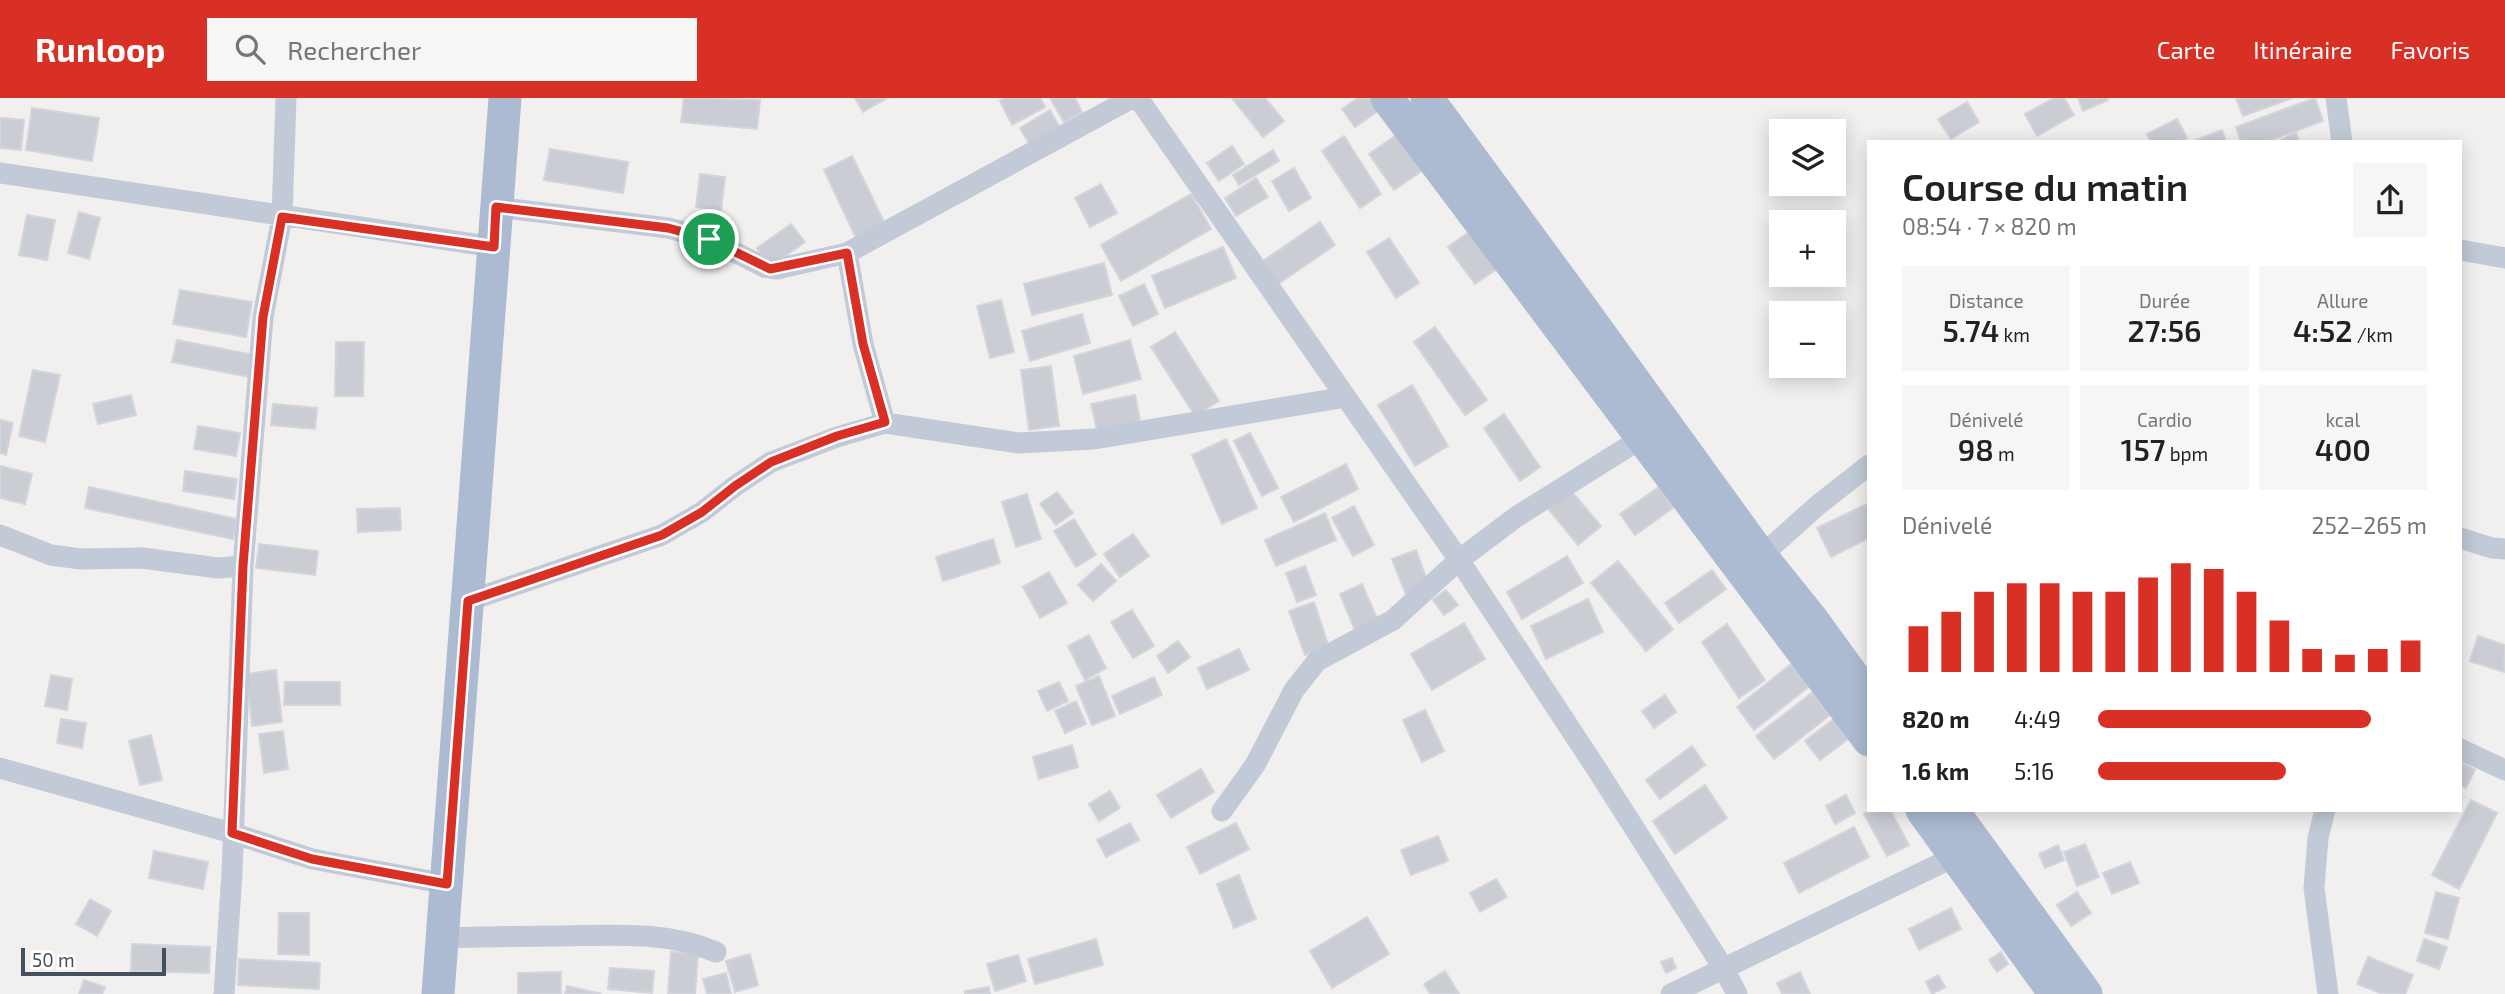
<!DOCTYPE html>
<html lang="fr">
<head>
<meta charset="utf-8">
<style>
  body { margin:0; font-family:"Exo 2",sans-serif; background:#f6f6f6; color:#222; height:100vh; display:flex; flex-direction:column; font-size:26px; white-space:nowrap }
  * { box-sizing:border-box; margin:0 }
  p { font-size:23px; color:#767676 }
  .icon { flex:none; width:38px; height:38px; fill:none; stroke:currentColor; stroke-width:2; stroke-linecap:round; stroke-linejoin:round }
  .map { position:relative; flex:1; overflow:hidden }
  .panel { position:absolute; left:1867px; top:42px; width:595px; height:672px; display:flex; flex-direction:column; background:#fff; border-radius:0px; box-shadow:0 4px 18px #0003 }
  .panel>* { flex:none }
  .buttons { position:absolute; left:1769px; top:21px; display:grid; gap:14px }
  .buttons a { display:grid; place-items:center; width:77px; height:77px; border-radius:0px; background:#fff; box-shadow:0 4px 18px #0003; font-size:35px }
  .scale { position:absolute; left:21px; bottom:18px; width:145px; box-sizing:border-box; padding-left:7px; border:4px solid #45505f; border-top:0; font-size:19px; line-height:24px; white-space:nowrap; color:#45505f; -webkit-text-stroke:5px #fff; paint-order:stroke }
  .pin { position:absolute; display:grid; place-items:center; width:60px; height:60px; color:#fff; margin:-30px; border:4px solid #fff; border-radius:50%; box-shadow:0 2px 7px #0007 }
  .round { display:grid; place-items:center; flex:none; width:74px; height:74px; border-radius:0px; background:#f6f6f6 }
  .overview { display:flex; align-items:center; justify-content:space-between; height:119px; padding:0 35px }
  h1 { font-size:38px; font-weight:600; line-height:52px }
  .metrics { display:grid; grid-template-columns:repeat(3,1fr); gap:10px; height:119px; padding:7px 35px }
  .metrics div { display:grid; align-content:center; border-radius:0px; background:#f6f6f6; text-align:center }
  .metrics b { font-size:30px; font-weight:600 }
  .metrics small { font-size:19px; font-weight:400 }
  .metrics p { font-size:19px }
  .chart { height:196px; padding:14px 35px }
  .chart p { display:flex; justify-content:space-between }
  .chart svg { width:100%; height:126px; margin-top:7px; stroke:#d93025; stroke-width:6 }
  ul { padding:0 35px; list-style:none; font-size:23px }
  li { display:grid; grid-template-columns:112px 84px 1fr; align-items:center; height:52px }
  li i { height:18px; border-radius:9px; background:#d93025 }
  header { display:flex; align-items:center; gap:42px; box-sizing:border-box; height:98px; padding:0 35px; background:#d93025; color:#fff }
  header strong { font-size:33px }
  nav { display:flex; gap:38px; margin-inline-start:auto; font-size:24px }
  .search { width:490px; height:63px; background:#f6f6f6; display:flex; align-items:center; gap:18px; box-sizing:border-box; padding:0 24px; border-radius:0px; color:#767676; font-size:26px }
  .map>svg:first-child { display:block }
</style>
</head>
<body>
<header>
<strong>Runloop</strong>
<div class="search"><svg class="icon" aria-label="search" viewBox="0 0 24 24"><circle cx="10" cy="10" r="6"/><path d="M15 15l6 6"/></svg>Rechercher</div>
<nav><a>Carte</a><a>Itinéraire</a><a>Favoris</a></nav>
</header>
<div class="map">
<svg width="2505" height="896" viewBox="0 0 2505 896">
  <rect width="100%" height="100%" fill="#f2efef"/>
  <!-- building -->
  <path fill="#cbcdd5" stroke="#d3d4dc" stroke-width="2" d="M 684,0 L 760,2 L 757,31 L 681,24 Z
    M 855,0 L 887,0 L 863,14 Z
    M 1005,0 L 1040,0 L 1045,9 L 1012,27 L 1000,3 Z
    M 1050,0 L 1075,0 L 1082,14 L 1064,24 Z
    M 1232,0 L 1265,0 L 1284,23 L 1263,39 Z
    M 1358,0 L 1373,0 L 1381,11 L 1355,29 L 1342,11 Z
    M 2054,0 L 2064,0 L 2074,17 L 2037,38 L 2025,16 Z
    M 2078,0 L 2107,0 L 2108,2 L 2083,13 Z
    M 2236,0 L 2293,0 L 2243,18 Z
    M 2315,0 L 2323,23 L 2265,44 L 2241,44 L 2236,29 Z
    M 1967,4 L 1979,24 L 1951,41 L 1938,21 Z
    M 32,10 L 99,20 L 92,63 L 26,52 Z
    M 1050,12 L 1060,30 L 1030,47 L 1020,30 Z
    M 0,20 L 24,22 L 21,52 L 0,50 Z
    M 2177,21 L 2187,40 L 2179,44 L 2151,44 L 2147,36 Z
    M 1404,32 L 1429,68 L 1394,92 L 1369,56 Z
    M 2222,32 L 2226,44 L 2197,44 L 2196,42 Z
    M 2296,35 L 2299,44 L 2276,44 Z
    M 1344,38 L 1381,96 L 1360,110 L 1322,53 Z
    M 1232,48 L 1244,66 L 1219,83 L 1207,65 Z
    M 550,51 L 628,64 L 623,95 L 544,82 Z
    M 1273,52 L 1279,63 L 1239,87 L 1233,77 Z
    M 852,58 L 885,126 L 856,140 L 824,72 Z
    M 1294,70 L 1311,100 L 1289,113 L 1272,83 Z
    M 700,76 L 725,79 L 721,112 L 696,109 Z
    M 1256,80 L 1268,99 L 1236,118 L 1225,100 Z
    M 1101,86 L 1117,115 L 1090,129 L 1075,100 Z
    M 1191,96 L 1211,131 L 1121,183 L 1101,147 Z
    M 79,114 L 100,120 L 89,161 L 68,155 Z
    M 27,117 L 55,122 L 47,162 L 19,157 Z
    M 709,121 L 731,124 L 730,136 L 707,133 Z
    M 1320,124 L 1335,147 L 1278,186 L 1263,163 Z
    M 791,126 L 805,144 L 770,169 L 757,150 Z
    M 1476,129 L 1503,167 L 1475,186 L 1448,149 Z
    M 1389,140 L 1419,185 L 1396,200 L 1367,154 Z
    M 1223,149 L 1236,180 L 1165,210 L 1152,178 Z
    M 1104,165 L 1112,197 L 1032,217 L 1024,186 Z
    M 1144,186 L 1158,216 L 1133,228 L 1119,198 Z
    M 180,192 L 252,204 L 246,239 L 173,226 Z
    M 1001,202 L 1014,254 L 990,260 L 977,208 Z
    M 1082,216 L 1090,245 L 1030,263 L 1022,233 Z
    M 1435,229 L 1487,302 L 1465,317 L 1414,244 Z
    M 1175,234 L 1219,303 L 1195,318 L 1151,249 Z
    M 177,242 L 254,257 L 250,279 L 172,264 Z
    M 1130,242 L 1141,281 L 1083,296 L 1074,258 Z
    M 336,244 L 364,244 L 363,298 L 335,298 Z
    M 1051,268 L 1059,328 L 1029,332 L 1021,272 Z
    M 33,272 L 60,277 L 45,344 L 19,338 Z
    M 1412,287 L 1448,348 L 1415,368 L 1378,307 Z
    M 131,297 L 136,317 L 98,326 L 93,306 Z
    M 1135,297 L 1140,323 L 1097,332 L 1091,306 Z
    M 273,306 L 317,310 L 315,331 L 271,327 Z
    M 1504,316 L 1540,369 L 1520,383 L 1484,330 Z
    M 0,322 L 13,325 L 6,357 L 0,355 Z
    M 198,328 L 240,335 L 236,358 L 194,351 Z
    M 1250,335 L 1278,390 L 1262,398 L 1234,343 Z
    M 1226,341 L 1257,410 L 1222,426 L 1192,357 Z
    M 1346,366 L 1358,391 L 1294,424 L 1281,399 Z
    M 0,368 L 32,376 L 25,406 L 0,400 Z
    M 185,373 L 237,381 L 234,401 L 183,393 Z
    M 1567,388 L 1601,428 L 1578,447 L 1545,407 Z
    M 89,389 L 237,421 L 233,441 L 85,410 Z
    M 1659,389 L 1673,410 L 1635,437 L 1620,416 Z
    M 1057,394 L 1073,415 L 1056,427 L 1040,406 Z
    M 1027,396 L 1041,441 L 1016,449 L 1002,404 Z
    M 1869,405 L 1869,440 L 1831,459 L 1817,430 Z
    M 1354,408 L 1374,447 L 1353,458 L 1332,420 Z
    M 400,410 L 401,432 L 358,434 L 357,411 Z
    M 1325,415 L 1336,442 L 1276,468 L 1265,442 Z
    M 1074,421 L 1096,457 L 1076,469 L 1054,433 Z
    M 1133,436 L 1149,458 L 1120,479 L 1104,456 Z
    M 993,441 L 1000,465 L 943,483 L 936,459 Z
    M 259,446 L 318,453 L 315,477 L 256,470 Z
    M 1416,452 L 1429,488 L 1406,497 L 1392,461 Z
    M 1567,458 L 1583,485 L 1522,521 L 1507,494 Z
    M 1618,463 L 1673,531 L 1646,553 L 1591,485 Z
    M 1101,466 L 1116,483 L 1093,503 L 1078,487 Z
    M 1305,468 L 1316,497 L 1297,504 L 1286,475 Z
    M 1712,472 L 1726,491 L 1679,525 L 1665,505 Z
    M 1049,474 L 1067,505 L 1040,520 L 1023,489 Z
    M 1362,486 L 1379,525 L 1356,535 L 1340,496 Z
    M 1446,492 L 1458,507 L 1444,517 L 1433,502 Z
    M 1588,501 L 1603,534 L 1546,561 L 1531,528 Z
    M 1314,504 L 1329,549 L 1305,557 L 1289,513 Z
    M 1132,512 L 1154,548 L 1133,560 L 1111,524 Z
    M 1464,525 L 1485,561 L 1432,592 L 1411,556 Z
    M 1727,526 L 1765,582 L 1739,600 L 1702,544 Z
    M 1089,537 L 1106,570 L 1085,582 L 1068,548 Z
    M 2478,538 L 2505,547 L 2504,574 L 2470,563 Z
    M 1178,543 L 1190,559 L 1168,575 L 1157,558 Z
    M 1239,551 L 1249,572 L 1207,591 L 1198,570 Z
    M 1799,560 L 1817,582 L 1754,632 L 1737,609 Z
    M 276,572 L 282,624 L 252,628 L 247,576 Z
    M 51,577 L 72,581 L 67,612 L 45,608 Z
    M 1099,578 L 1115,618 L 1092,627 L 1076,588 Z
    M 1154,579 L 1162,597 L 1120,616 L 1112,598 Z
    M 285,584 L 340,584 L 340,607 L 284,607 Z
    M 1059,584 L 1068,603 L 1047,613 L 1038,593 Z
    M 1812,595 L 1830,617 L 1774,661 L 1756,638 Z
    M 1665,597 L 1676,614 L 1654,630 L 1642,613 Z
    M 1076,603 L 1086,626 L 1065,635 L 1055,613 Z
    M 1425,612 L 1444,653 L 1422,664 L 1403,622 Z
    M 1838,618 L 1853,637 L 1820,662 L 1805,643 Z
    M 61,621 L 86,625 L 82,650 L 57,645 Z
    M 283,633 L 288,671 L 264,675 L 259,636 Z
    M 151,637 L 162,682 L 140,687 L 129,643 Z
    M 1072,647 L 1078,669 L 1039,681 L 1033,659 Z
    M 1692,648 L 1705,667 L 1660,701 L 1646,682 Z
    M 2463,665 L 2475,672 L 2466,690 L 2460,687 L 2460,671 Z
    M 1201,671 L 1214,694 L 1171,720 L 1157,697 Z
    M 1705,687 L 1727,720 L 1675,756 L 1653,723 Z
    M 1110,693 L 1120,710 L 1099,723 L 1089,706 Z
    M 1846,697 L 1855,715 L 1835,726 L 1826,708 Z
    M 2471,702 L 2497,715 L 2459,791 L 2432,777 Z
    M 1871,712 L 1890,712 L 1909,747 L 1887,758 L 1864,716 Z
    M 1130,725 L 1139,742 L 1106,759 L 1097,742 Z
    M 1236,725 L 1249,751 L 1200,776 L 1187,749 Z
    M 1854,729 L 1869,759 L 1799,795 L 1784,765 Z
    M 1438,738 L 1448,763 L 1411,777 L 1401,752 Z
    M 2085,746 L 2099,779 L 2077,788 L 2064,754 Z
    M 2058,747 L 2064,762 L 2045,770 L 2039,756 Z
    M 154,753 L 208,764 L 203,791 L 149,780 Z
    M 2130,764 L 2139,785 L 2112,796 L 2103,775 Z
    M 1239,777 L 1256,821 L 1234,830 L 1217,786 Z
    M 1496,781 L 1507,799 L 1480,814 L 1470,795 Z
    M 2077,794 L 2091,815 L 2071,828 L 2057,807 Z
    M 2436,794 L 2459,800 L 2448,841 L 2425,835 Z
    M 90,801 L 111,813 L 97,838 L 76,826 Z
    M 1951,810 L 1961,831 L 1919,852 L 1909,831 Z
    M 279,815 L 309,815 L 309,857 L 278,856 Z
    M 1367,819 L 1389,856 L 1332,890 L 1310,853 Z
    M 1096,841 L 1103,867 L 1035,886 L 1028,861 Z
    M 2424,841 L 2447,849 L 2439,871 L 2417,863 Z
    M 132,846 L 210,849 L 209,875 L 131,873 Z
    M 671,854 L 698,856 L 695,896 L 668,896 Z
    M 2001,854 L 2008,866 L 1997,874 L 1989,862 Z
    M 750,856 L 758,887 L 735,894 L 726,863 Z
    M 1018,857 L 1026,883 L 995,893 L 987,866 Z
    M 2368,859 L 2413,877 L 2405,896 L 2383,896 L 2357,886 Z
    M 1672,860 L 1676,870 L 1666,875 L 1661,864 Z
    M 239,861 L 320,865 L 319,891 L 238,887 Z
    M 610,870 L 654,873 L 652,895 L 608,891 Z
    M 1445,873 L 1459,896 L 1430,896 L 1424,886 Z
    M 561,874 L 561,896 L 518,896 L 518,875 Z
    M 1800,874 L 1810,896 L 1782,896 L 1777,885 Z
    M 726,875 L 731,896 L 707,896 L 703,881 Z
    M 1938,877 L 1945,889 L 1932,896 L 1926,884 Z
    M 84,882 L 105,889 L 102,896 L 79,896 Z
    M 567,888 L 602,896 L 565,896 Z
    M 989,889 L 990,896 L 965,896 L 965,893 Z"/>
  <g fill="none" stroke-linecap="round" stroke-linejoin="round">
    <!-- minor -->
    <path stroke="#c1cad6" stroke-width="21" d="M 1138,0 L 1459,462 L 1596,670 L 1724,871 L 1737,896
      M 2336,0 L 2342,44
      M 0,75 L 494,149
      M 496,109 L 668,130 L 709,141 L 764,169 L 777,171 L 847,155 L 1132,0
      M 2460,152 L 2505,160
      M 847,155 L 863,246 L 885,325
      M 0,437 L 51,457 L 81,461 L 142,460 L 218,470 L 243,468
      M 2460,440 L 2492,450 L 2505,451
      M 1761,458 L 1818,407 L 1869,367
      M 468,503 L 662,437 L 702,414 L 735,388 L 771,364 L 837,339 L 885,325 L 1019,345 L 1094,341 L 1346,299
      M 2460,651 L 2505,672
      M 0,670 L 232,735 L 312,761 L 447,786
      M 2325,712 L 2318,740 L 2314,790 L 2328,896
      M 1222,713 L 1255,667 L 1294,592 L 1317,563 L 1393,522 L 1459,462 L 1516,419 L 1642,340
      M 443,840 C 482,839 522,838 561,838 C 614,837 667,833 716,854
      M 224,896 L 232,775 L 243,468 L 263,219 L 282,119 L 286,0
      M 1671,896 L 1956,758"/>
    <!-- primary -->
    <path stroke="#acbbd1" stroke-width="33" d="M 1387,0 L 1869,642
      M 1427,0 L 1577,204 L 1761,458 L 1811,520 L 1869,600
      M 1922,712 L 2055,896
      M 1952,712 L 2086,896
      M 438,896 L 505,0"/>
  </g>
  <g fill="none" stroke-linecap="round" stroke-linejoin="round">
    <defs>
      <path id="route" d="M 496,109 L 668,130 L 709,141 L 770,171 L 847,155 L 863,246 L 885,324 L 837,338 L 771,364 L 735,388 L 702,414 L 662,437 L 468,503 L 447,786 L 312,761 L 232,735 L 243,468 L 263,219 L 282,119 L 494,149 Z"/>
    </defs>
    <!-- route casing -->
    <use href="#route" stroke="#fff" stroke-width="14"/>
    <!-- route -->
    <use href="#route" stroke="#d93025" stroke-width="9"/>
  </g>
</svg>
<div class="buttons">
<a><svg class="icon" aria-label="layers" viewBox="0 0 24 24"><path d="M12 4l9 5-9 5-9-5zM3 14l9 5 9-5"/></svg></a>
<a>+</a>
<a>−</a>
</div>
<div class="scale">50 m</div>
<div class="pin" style="left:709px;top:141px;background:#1e9e55"><svg class="icon" aria-label="arrive" viewBox="0 0 24 24"><path d="M6 21V4h12l-3 4 3 4H6"/></svg></div>
<section class="panel">
<div class="overview"><div><h1>Course du matin</h1><p>08:54 · 7 × 820 m</p></div><a class="round"><svg class="icon" aria-label="share" viewBox="0 0 24 24"><path d="M12 15V3M7 8l5-5 5 5M5 13v7h14v-7"/></svg></a></div>
<div class="metrics">
<div><p>Distance</p><b>5.74<small> km</small></b></div>
<div><p>Durée</p><b>27:56</b></div>
<div><p>Allure</p><b>4:52<small> /km</small></b></div>
</div>
<div class="metrics">
<div><p>Dénivelé</p><b>98<small> m</small></b></div>
<div><p>Cardio</p><b>157<small> bpm</small></b></div>
<div><p>kcal</p><b>400</b></div>
</div>
<div class="chart"><p><span>Dénivelé</span>252–265 m</p>
<svg viewBox="0 0 160 44" preserveAspectRatio="none"><path d="M5 44V28M15 44V23M25 44V16M35 44V13M45 44V13M55 44V16M65 44V16M75 44V11M85 44V6M95 44V8M105 44V16M115 44V26M125 44V36M135 44V38M145 44V36M155 44V33"/></svg>
</div>
<ul>
<li><b>820 m</b>4:49<i style="width:83%"></i></li>
<li><b>1.6 km</b>5:16<i style="width:57%"></i></li>
</ul>
</section>
</div>
</body>
</html>
